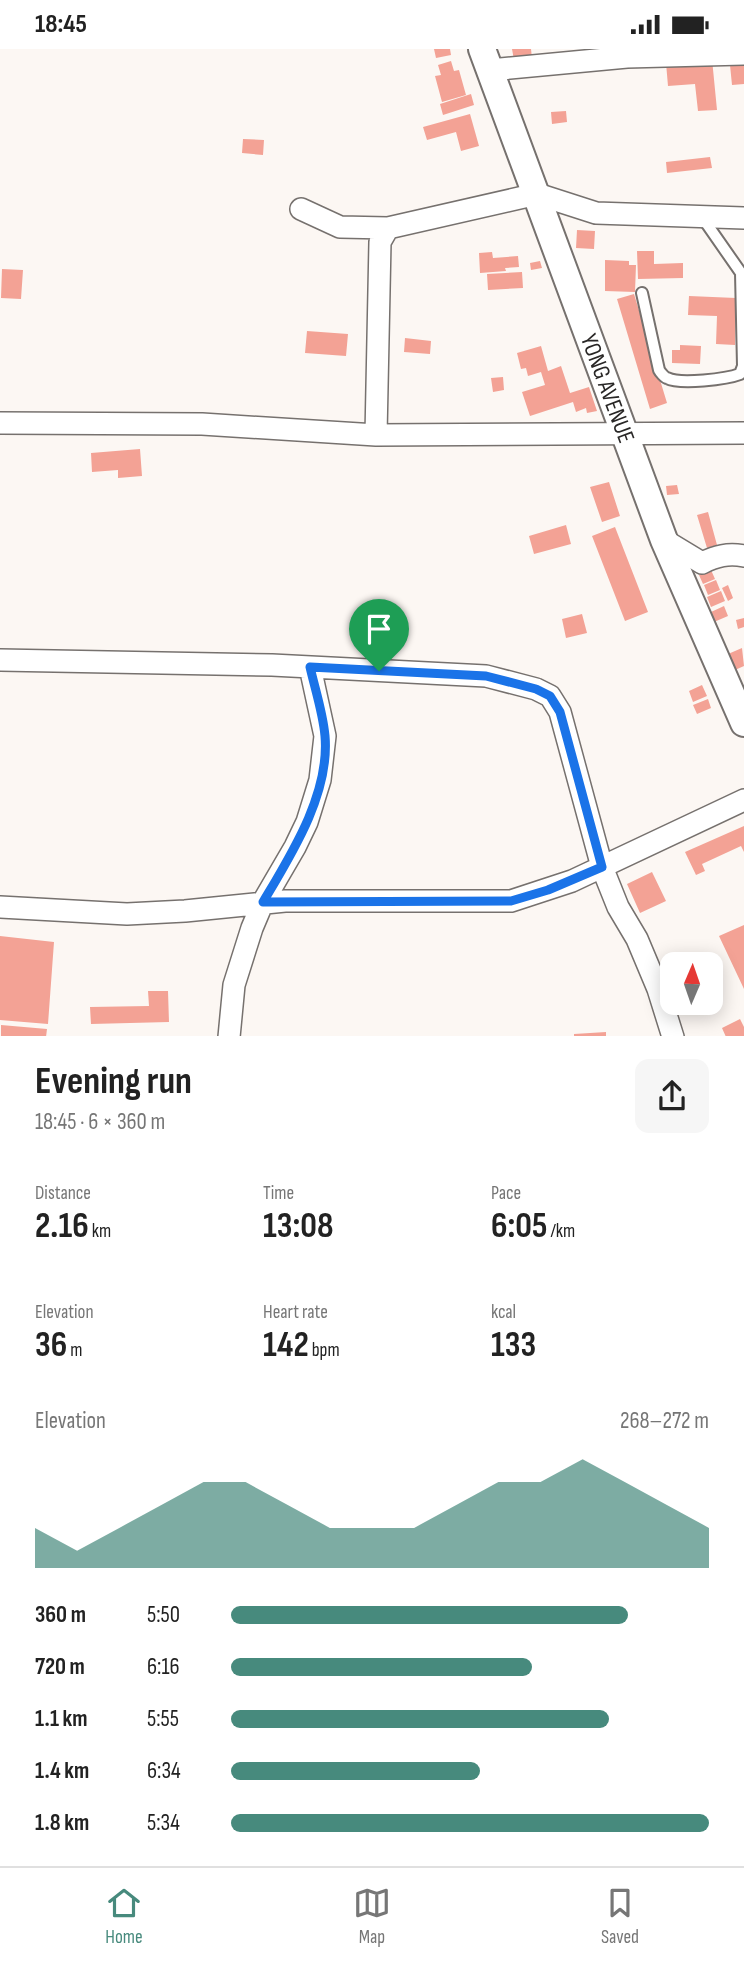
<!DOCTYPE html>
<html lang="en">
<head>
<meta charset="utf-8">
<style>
  body { margin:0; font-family:"Sofia Sans Condensed",sans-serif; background:#f6f6f6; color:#222; height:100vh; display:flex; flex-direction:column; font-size:26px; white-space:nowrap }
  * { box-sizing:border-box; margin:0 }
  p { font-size:23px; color:#767676 }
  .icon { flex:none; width:38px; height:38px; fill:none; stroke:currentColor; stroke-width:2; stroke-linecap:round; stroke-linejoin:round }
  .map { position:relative; height:987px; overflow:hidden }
  .details { display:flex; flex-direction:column; background:#fff; flex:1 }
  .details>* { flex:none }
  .needle { width:46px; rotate:2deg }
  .buttons { position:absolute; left:660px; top:903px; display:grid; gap:14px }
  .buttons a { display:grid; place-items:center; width:63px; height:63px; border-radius:14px; background:#fff; box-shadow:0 4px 18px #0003; font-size:35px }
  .pin { position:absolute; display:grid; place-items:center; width:60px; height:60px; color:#fff; margin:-72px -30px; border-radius:50% 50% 50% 0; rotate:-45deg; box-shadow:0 0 7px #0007 }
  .pin .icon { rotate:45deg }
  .round { display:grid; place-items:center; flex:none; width:74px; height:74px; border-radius:14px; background:#f6f6f6 }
  .overview { display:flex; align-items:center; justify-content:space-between; height:119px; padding:0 35px }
  h1 { font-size:38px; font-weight:700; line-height:52px }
  .figures { display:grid; grid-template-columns:repeat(3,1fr); gap:10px; height:119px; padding:7px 35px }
  .figures div { display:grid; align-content:center }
  .figures b { font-size:35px; font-weight:700 }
  .figures small { font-size:19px; font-weight:400 }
  .figures p { font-size:19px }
  .chart { height:196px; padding:14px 35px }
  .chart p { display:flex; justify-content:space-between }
  .chart svg { width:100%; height:126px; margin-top:7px; fill:#478a7d; opacity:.7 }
  ul { padding:0 35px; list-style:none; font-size:23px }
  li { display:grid; grid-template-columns:112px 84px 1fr; align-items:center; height:52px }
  li i { height:18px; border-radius:9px; background:#478a7d }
  .status { display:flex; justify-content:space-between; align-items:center; height:49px; padding:0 35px; background:#fff; direction:ltr }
  .status svg { height:19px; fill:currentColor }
  .menu { display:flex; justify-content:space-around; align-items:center; height:98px; border-top:2px solid #e0e0e0; background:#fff; font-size:19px; color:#767676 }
  .menu a { display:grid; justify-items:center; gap:4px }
  .menu .on { color:#478a7d }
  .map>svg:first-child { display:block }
</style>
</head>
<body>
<div class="status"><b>18:45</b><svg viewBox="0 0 49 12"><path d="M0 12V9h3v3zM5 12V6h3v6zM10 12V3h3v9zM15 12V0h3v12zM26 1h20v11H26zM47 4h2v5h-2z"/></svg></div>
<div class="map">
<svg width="744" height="988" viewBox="0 0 744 988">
  <rect width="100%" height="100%" fill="#fcf7f3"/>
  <!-- building -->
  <path fill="#f3a295" d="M 434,0 L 450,0 L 451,6 L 436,9 Z
    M 512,0 L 531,0 L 532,9 L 514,11 Z
    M 712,10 L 717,61 L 698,62 L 695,35 L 668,37 L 666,14 Z
    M 451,12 L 454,22 L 459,21 L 466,46 L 442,53 L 435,27 L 441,26 L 438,16 Z
    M 744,15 L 744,35 L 732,36 L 730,16 Z
    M 471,45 L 474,56 L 443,66 L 440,55 Z
    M 566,62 L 567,73 L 552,75 L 551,63 Z
    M 470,65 L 479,97 L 461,102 L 456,83 L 427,91 L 423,78 Z
    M 243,90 L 264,91 L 263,106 L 242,104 Z
    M 710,108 L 712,119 L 667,124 L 666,113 Z
    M 577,181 L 595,182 L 594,200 L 576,199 Z
    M 637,202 L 654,202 L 654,215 L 683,214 L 683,229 L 638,230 Z
    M 492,203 L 493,209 L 518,207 L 519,218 L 505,219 L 506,222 L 480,224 L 479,204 Z
    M 605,211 L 629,212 L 629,216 L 636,216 L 635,243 L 605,242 Z
    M 540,212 L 542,219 L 531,221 L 530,214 Z
    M 2,220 L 23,221 L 21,250 L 1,249 Z
    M 522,223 L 523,239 L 488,241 L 487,225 Z
    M 634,245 L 667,354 L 650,360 L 617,250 Z
    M 689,247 L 736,249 L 735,296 L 716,295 L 717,267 L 688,266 Z
    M 307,282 L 348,285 L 346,307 L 305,304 Z
    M 405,289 L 431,292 L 430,305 L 404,303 Z
    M 680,296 L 701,297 L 700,315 L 672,314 L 672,301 L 680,301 Z
    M 541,297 L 548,322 L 561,317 L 570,344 L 589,338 L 597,362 L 587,364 L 586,359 L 576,363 L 573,353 L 530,367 L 522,343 L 545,336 L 541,323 L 528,327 L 526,319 L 521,320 L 517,304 Z
    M 503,328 L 504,341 L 493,343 L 491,329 Z
    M 140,400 L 142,427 L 118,429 L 118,421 L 92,423 L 91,404 Z
    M 609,433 L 620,467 L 602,473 L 590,438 Z
    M 677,436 L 679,445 L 667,446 L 666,437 Z
    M 708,463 L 717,496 L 707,499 L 697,466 Z
    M 566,476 L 571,495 L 534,505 L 529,487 Z
    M 615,478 L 648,563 L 625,572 L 592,487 Z
    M 711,521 L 715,530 L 703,535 L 699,526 Z
    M 716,531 L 720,541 L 708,546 L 704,536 Z
    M 728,536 L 733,549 L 728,552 L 722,539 Z
    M 721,542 L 725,552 L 711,558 L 707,548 Z
    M 724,557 L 728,567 L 714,573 L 711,563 Z
    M 582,565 L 587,584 L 566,589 L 562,570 Z
    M 744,569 L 744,578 L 738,580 L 736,571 Z
    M 742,599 L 744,617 L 735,621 L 728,605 Z
    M 702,636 L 707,647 L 693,653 L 689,642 Z
    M 708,650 L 711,659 L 697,665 L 693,656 Z
    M 744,777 L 744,803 L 741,797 L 702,815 L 705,822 L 696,826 L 685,803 Z
    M 652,823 L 666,852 L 640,864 L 627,835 Z
    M 744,876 L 744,940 L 719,887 Z
    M 0,887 L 54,893 L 48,975 L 0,971 Z
    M 148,942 L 168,942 L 169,973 L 91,975 L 90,958 L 149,957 Z
    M 740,970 L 744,978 L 744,988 L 726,988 L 722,979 Z
    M 1,976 L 47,980 L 46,988 L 1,988 Z
    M 606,983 L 606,988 L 574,988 L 574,985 Z"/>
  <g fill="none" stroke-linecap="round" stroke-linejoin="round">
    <defs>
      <path id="service" d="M 642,244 L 659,321 C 660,323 665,329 667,329 C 680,336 727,330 740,325 L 743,317 L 741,224 L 702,168"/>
      <path id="minor" d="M 490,21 L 627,8 L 744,5
        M 301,160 L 340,178 L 388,179
        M 0,374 L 202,375 L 376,386 L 744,384
        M 376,386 L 380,193 L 388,179 L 537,145 L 596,164 L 744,169
        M 664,491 L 702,514 C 716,507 728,504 744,507
        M 0,611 L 272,616 L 486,627 L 536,640 L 550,647 L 560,663 L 602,818 L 618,858 L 637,890 L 658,940 L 673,988
        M 0,858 L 127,865 L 185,862 L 285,852 L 511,852 L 572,832 L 744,751
        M 229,988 L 234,936 L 252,879 L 263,853 L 295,798 L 307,773 L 320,731 L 325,687 L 310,618"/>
      <g id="tertiary">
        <path id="s1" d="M 482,0 L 664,491 L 744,674"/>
      </g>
    </defs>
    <!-- service casing -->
    <use href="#service" stroke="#76716e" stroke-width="14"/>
    <!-- minor casing -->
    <use href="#minor" stroke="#76716e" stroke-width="24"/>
    <!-- tertiary casing -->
    <use href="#tertiary" stroke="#76716e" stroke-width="30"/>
    <!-- service -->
    <use href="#service" stroke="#fff" stroke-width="10"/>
    <!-- minor -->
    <use href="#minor" stroke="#fff" stroke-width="21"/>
    <!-- tertiary -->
    <use href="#tertiary" stroke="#fff" stroke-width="26"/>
  </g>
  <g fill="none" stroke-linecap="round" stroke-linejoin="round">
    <defs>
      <path id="route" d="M 310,618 L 486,627 L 536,640 L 550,647 L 560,663 L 602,818 L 548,841 L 511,852 L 263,853 C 291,806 330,745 325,687 C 323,664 315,640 310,618 Z"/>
    </defs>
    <!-- route casing -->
    <use href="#route" stroke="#fff" stroke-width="14"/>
    <!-- route -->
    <use href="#route" stroke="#1a73e8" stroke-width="9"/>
  </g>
  <g text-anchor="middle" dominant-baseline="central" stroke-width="6" stroke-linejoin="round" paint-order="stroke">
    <!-- street labels -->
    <g font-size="24" fill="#292726" stroke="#fff">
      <text stroke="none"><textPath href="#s1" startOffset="362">YONG AVENUE</textPath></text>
    </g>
  </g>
</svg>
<div class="buttons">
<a><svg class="needle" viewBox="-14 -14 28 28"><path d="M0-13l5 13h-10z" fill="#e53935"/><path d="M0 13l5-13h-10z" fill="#767676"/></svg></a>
</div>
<div class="pin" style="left:379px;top:622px;background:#1e9e55"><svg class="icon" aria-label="arrive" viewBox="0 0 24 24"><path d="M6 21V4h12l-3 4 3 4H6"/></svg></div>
</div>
<section class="details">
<div class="overview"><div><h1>Evening run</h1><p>18:45 · 6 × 360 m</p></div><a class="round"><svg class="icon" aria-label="share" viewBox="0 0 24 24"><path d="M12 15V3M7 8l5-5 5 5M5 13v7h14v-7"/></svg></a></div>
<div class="figures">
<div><p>Distance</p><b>2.16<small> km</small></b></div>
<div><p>Time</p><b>13:08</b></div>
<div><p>Pace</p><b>6:05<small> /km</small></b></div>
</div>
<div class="figures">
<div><p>Elevation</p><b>36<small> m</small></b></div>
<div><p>Heart rate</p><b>142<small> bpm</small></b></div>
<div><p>kcal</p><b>133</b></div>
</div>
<div class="chart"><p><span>Elevation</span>268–272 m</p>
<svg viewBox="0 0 160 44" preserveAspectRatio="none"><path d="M0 44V30L10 38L20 30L30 22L40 14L50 14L60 22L70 30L80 30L90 30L100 22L110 14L120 14L130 6L140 14L150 22L160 30V44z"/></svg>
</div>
<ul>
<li><b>360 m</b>5:50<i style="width:83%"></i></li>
<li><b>720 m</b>6:16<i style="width:63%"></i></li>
<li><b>1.1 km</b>5:55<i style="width:79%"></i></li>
<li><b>1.4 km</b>6:34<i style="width:52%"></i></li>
<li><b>1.8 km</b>5:34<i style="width:100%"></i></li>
</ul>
</section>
<nav class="menu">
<a class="on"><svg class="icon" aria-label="home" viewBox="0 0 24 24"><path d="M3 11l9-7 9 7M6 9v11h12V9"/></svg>Home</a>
<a><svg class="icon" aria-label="map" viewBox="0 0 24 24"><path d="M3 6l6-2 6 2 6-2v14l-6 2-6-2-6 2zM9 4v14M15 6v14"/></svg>Map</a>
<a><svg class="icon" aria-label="saved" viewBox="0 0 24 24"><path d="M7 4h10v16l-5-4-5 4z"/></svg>Saved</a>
</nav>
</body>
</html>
